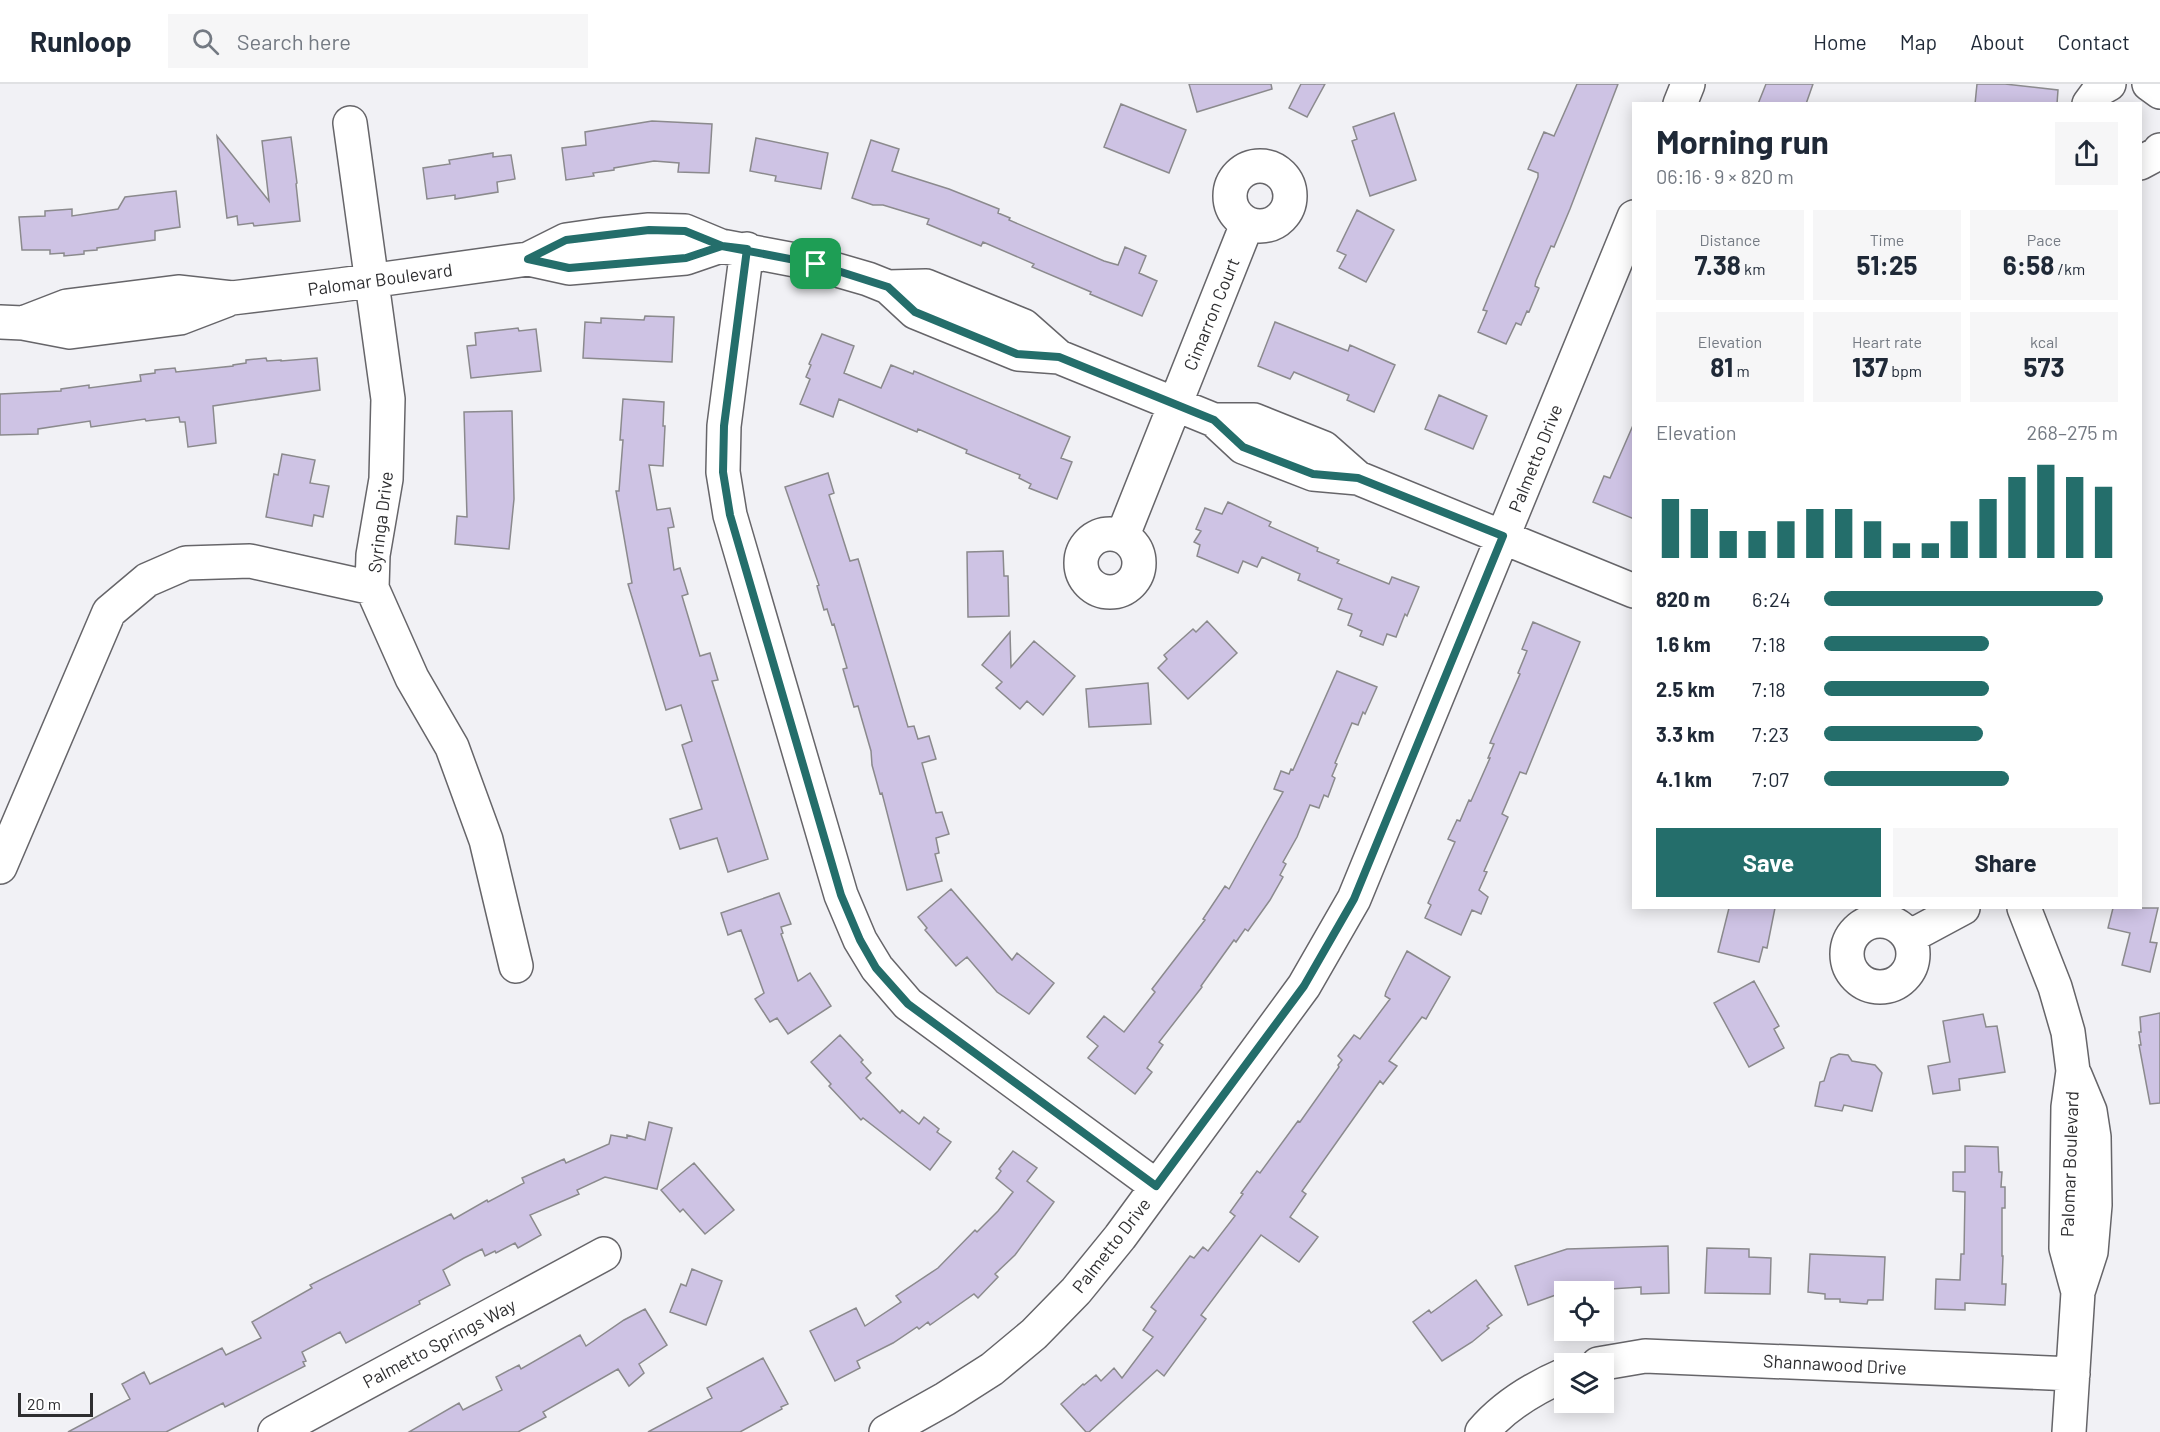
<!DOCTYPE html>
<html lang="en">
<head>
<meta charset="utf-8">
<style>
  body { margin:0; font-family:Barlow,sans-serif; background:#f6f6f7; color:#1f2937; height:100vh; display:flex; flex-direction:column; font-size:22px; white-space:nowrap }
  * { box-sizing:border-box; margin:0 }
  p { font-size:20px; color:#747a83 }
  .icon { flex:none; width:33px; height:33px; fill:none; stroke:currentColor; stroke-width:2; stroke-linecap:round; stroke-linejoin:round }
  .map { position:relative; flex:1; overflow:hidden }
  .panel { position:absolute; left:1632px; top:18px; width:510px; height:807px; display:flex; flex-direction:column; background:#fff; border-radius:0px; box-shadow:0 3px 15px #0003 }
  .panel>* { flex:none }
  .buttons { position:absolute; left:1554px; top:1197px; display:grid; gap:12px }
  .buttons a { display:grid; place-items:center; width:60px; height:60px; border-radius:0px; background:#fff; box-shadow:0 3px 15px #0003; font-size:30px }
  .scale { position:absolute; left:18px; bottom:15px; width:75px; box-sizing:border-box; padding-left:6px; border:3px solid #2e2e30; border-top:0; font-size:16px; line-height:21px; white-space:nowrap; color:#2e2e30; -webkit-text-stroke:4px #fff; paint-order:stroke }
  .pin { position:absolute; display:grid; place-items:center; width:51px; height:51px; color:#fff; margin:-26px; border-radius:12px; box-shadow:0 3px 9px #0006 }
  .round { display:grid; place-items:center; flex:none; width:63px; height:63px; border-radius:0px; background:#f6f6f7 }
  .overview { display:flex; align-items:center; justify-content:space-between; height:102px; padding:0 24px }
  h1 { font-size:33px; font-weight:700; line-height:45px }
  .stats { display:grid; grid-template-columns:repeat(3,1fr); gap:9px; height:102px; padding:6px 24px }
  .stats div { display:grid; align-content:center; border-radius:0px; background:#f6f6f7; text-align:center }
  .stats b { font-size:26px; font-weight:700 }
  .stats small { font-size:16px; font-weight:400 }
  .stats p { font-size:16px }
  .chart { height:168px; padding:12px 24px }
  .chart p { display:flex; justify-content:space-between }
  .chart svg { width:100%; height:108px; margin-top:6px; stroke:#246e6b; stroke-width:6 }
  .button { display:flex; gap:12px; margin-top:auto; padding:12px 24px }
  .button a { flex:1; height:69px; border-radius:0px; background:#246e6b; color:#fff; font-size:24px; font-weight:700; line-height:69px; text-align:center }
  .button a+a { background:#f6f6f7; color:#1f2937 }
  ul { padding:0 24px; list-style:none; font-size:20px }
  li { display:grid; grid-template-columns:96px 72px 1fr; align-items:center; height:45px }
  li i { height:15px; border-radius:8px; background:#246e6b }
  header { display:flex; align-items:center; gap:36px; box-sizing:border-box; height:84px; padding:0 30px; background:#fff; border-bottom:2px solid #e0e1e3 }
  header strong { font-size:28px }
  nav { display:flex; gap:33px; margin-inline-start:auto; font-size:21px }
  .search { width:420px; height:54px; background:#f6f6f7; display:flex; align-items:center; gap:15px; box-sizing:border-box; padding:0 21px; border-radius:0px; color:#747a83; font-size:22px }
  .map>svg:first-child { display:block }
</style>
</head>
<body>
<header>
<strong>Runloop</strong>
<div class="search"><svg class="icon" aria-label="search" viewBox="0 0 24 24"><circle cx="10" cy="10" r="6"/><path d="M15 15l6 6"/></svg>Search here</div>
<nav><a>Home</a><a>Map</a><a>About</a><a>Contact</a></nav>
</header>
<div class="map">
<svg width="2160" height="1348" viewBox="0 0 2160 1348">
  <rect width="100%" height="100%" fill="#f1f1f5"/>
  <!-- building -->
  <path fill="#cec3e4" stroke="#8b8a8d" stroke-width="1.5" d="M 1189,0 L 1271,0 L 1272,5 L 1197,28 Z
    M 1301,0 L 1325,0 L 1307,33 L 1289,24 Z
    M 1577,0 L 1618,0 L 1570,125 L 1554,163 L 1551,162 L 1536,197 L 1535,202 L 1539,204 L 1529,228 L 1527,227 L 1521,241 L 1516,239 L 1506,260 L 1478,248 L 1487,227 L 1483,226 L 1538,93 L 1538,89 L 1528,85 L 1544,48 L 1554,52 Z
    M 1766,0 L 1813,0 L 1806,20 L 1758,20 Z
    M 1977,0 L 2005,0 L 2058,6 L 2057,20 L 1975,20 Z
    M 1121,20 L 1186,46 L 1169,89 L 1104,63 Z
    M 1394,29 L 1416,96 L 1370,112 L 1352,57 L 1357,55 L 1353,43 Z
    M 652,37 L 712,40 L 709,89 L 678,88 L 679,79 L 654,77 L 614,84 L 614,86 L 593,89 L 594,92 L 566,96 L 562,64 L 586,61 L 585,48 Z
    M 217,52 L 269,117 L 262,57 L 291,53 L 297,99 L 296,100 L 300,137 L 254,142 L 253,139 L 238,141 L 237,132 L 227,134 Z
    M 756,54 L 828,69 L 821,105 L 775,97 L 776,92 L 750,87 Z
    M 871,56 L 899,65 L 892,87 L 949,105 L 999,125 L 998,129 L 1010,134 L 1009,136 L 1104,177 L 1118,181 L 1125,163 L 1146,172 L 1139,189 L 1157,197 L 1142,232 L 1090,210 L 1091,208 L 1032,183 L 1034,180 L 983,158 L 981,162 L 927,140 L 929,135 L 883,121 L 873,121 L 852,114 Z
    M 493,69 L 493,73 L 511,71 L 515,95 L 497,98 L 498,108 L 455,115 L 455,111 L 427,115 L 423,84 L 450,80 L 449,76 Z
    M 176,107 L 180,143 L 155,147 L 155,156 L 97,164 L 97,166 L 84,167 L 84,170 L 64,172 L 64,169 L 50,170 L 50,166 L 22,166 L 19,133 L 45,132 L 45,127 L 72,125 L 72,132 L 118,125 L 125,113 Z
    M 1357,126 L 1394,146 L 1366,198 L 1339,184 L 1346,171 L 1337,167 Z
    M 645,232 L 674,233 L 672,278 L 583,274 L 585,238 L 601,239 L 601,234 L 644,236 Z
    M 1275,238 L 1348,267 L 1350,261 L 1395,281 L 1374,328 L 1347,316 L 1349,311 L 1294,288 L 1290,295 L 1258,282 Z
    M 518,244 L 519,247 L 536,245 L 541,287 L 471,294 L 467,262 L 476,261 L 475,249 Z
    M 822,250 L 854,262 L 844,289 L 881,304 L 891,281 L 913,290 L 914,287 L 1070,353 L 1061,374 L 1072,378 L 1057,415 L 1029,404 L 1031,400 L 1019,394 L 1020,391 L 966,369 L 967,366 L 918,345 L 917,348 L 839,315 L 833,333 L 800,320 L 810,295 L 806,293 L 811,281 L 809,280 Z
    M 266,274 L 267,277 L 281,276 L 281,277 L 317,274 L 320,306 L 213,322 L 216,359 L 188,363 L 185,338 L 180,338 L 179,333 L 146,337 L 145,335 L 91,343 L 90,337 L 38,345 L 38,350 L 0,351 L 0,310 L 61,307 L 61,305 L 89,301 L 89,304 L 141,297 L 140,291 L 155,289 L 155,286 L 175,284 L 176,288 L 233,282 L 233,281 L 246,279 L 246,276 Z
    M 1439,311 L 1487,332 L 1473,365 L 1425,345 Z
    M 623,315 L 664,318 L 663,342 L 665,342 L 663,382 L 649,381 L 657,426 L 670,424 L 674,443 L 668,444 L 674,486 L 680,484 L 688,510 L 682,512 L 700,572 L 710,569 L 718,596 L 712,597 L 768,775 L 728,788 L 717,754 L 680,765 L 670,735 L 702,725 L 682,661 L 692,657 L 681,621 L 666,626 L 628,500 L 632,499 L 616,407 L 619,407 L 623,356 L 620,356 Z
    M 512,327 L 514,415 L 509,465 L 455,460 L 457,432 L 467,433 L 464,328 Z
    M 1634,339 L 1634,435 L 1593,418 L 1604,392 L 1610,394 Z
    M 282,370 L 315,376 L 310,399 L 329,402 L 323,433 L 314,431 L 312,442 L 266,433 L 274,390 L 278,391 Z
    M 828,389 L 834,409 L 829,411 L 850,477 L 858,475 L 859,478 L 908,643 L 914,642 L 918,655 L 929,652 L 936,675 L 922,679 L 936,729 L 942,728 L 949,750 L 936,754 L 939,769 L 935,770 L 942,797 L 907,806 L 882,709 L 880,710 L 872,681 L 871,667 L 858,622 L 854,623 L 843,585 L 847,584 L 834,540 L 832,541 L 827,525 L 824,526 L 817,502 L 819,501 L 785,403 Z
    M 1228,418 L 1271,438 L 1269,442 L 1318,464 L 1317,467 L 1339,476 L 1337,479 L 1389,500 L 1392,493 L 1419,503 L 1407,532 L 1405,530 L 1396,553 L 1387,550 L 1383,561 L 1360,552 L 1362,547 L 1348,541 L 1352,530 L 1338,525 L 1342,515 L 1298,496 L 1300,490 L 1262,473 L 1257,483 L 1243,477 L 1238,489 L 1197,472 L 1200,461 L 1194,458 L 1201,447 L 1196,445 L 1205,424 L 1222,430 Z
    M 1003,467 L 1004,492 L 1008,492 L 1009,532 L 968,533 L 967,468 Z
    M 1207,537 L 1237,569 L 1188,615 L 1158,584 L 1167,575 L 1164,571 L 1193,545 L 1196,548 Z
    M 1533,538 L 1580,558 L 1526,690 L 1520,688 L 1502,730 L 1508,733 L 1484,787 L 1487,788 L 1479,806 L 1488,813 L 1481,830 L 1472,826 L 1461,851 L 1425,834 L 1431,821 L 1428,819 L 1455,758 L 1448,755 L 1457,736 L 1460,737 L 1469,716 L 1471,717 L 1490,674 L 1488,674 L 1494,660 L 1490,659 L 1520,590 L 1518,589 L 1527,567 L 1522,565 Z
    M 1010,548 L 1011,583 L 1034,557 L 1075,592 L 1043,631 L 1027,617 L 1020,625 L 996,604 L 1002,598 L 982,581 Z
    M 1337,587 L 1377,603 L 1365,630 L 1363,628 L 1358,641 L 1352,639 L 1335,679 L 1337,680 L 1332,692 L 1335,694 L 1328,713 L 1324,711 L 1319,724 L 1310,721 L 1297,753 L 1283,778 L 1286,780 L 1280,791 L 1283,793 L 1270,816 L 1248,847 L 1245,845 L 1236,858 L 1234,856 L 1201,902 L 1202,903 L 1159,958 L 1163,961 L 1147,984 L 1152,988 L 1135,1010 L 1088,974 L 1098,962 L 1087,953 L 1104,932 L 1124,948 L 1155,908 L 1152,905 L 1205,836 L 1203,835 L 1225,802 L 1229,805 L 1283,708 L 1274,705 L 1281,687 L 1289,690 L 1291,685 L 1293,686 Z
    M 1148,599 L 1151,640 L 1089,643 L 1086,605 Z
    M 951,805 L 1012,876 L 1017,869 L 1054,899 L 1029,930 L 997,908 L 967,873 L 956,882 L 925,846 L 927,844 L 918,833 Z
    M 779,809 L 791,840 L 781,843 L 783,849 L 781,850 L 798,897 L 810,889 L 831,922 L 788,950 L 777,934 L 770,938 L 755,915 L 764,909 L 741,846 L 728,851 L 721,829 Z
    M 1729,824 L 1775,824 L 1767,864 L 1763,863 L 1759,878 L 1718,868 Z
    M 2113,824 L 2158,824 L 2150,858 L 2157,859 L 2150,888 L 2122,881 L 2130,849 L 2108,844 Z
    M 1407,867 L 1450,893 L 1426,935 L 1422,933 L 1389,977 L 1397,982 L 1383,1000 L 1380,997 L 1302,1107 L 1306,1110 L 1290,1133 L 1318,1153 L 1299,1178 L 1261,1151 L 1201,1231 L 1206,1235 L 1164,1292 L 1157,1286 L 1089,1348 L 1086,1348 L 1061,1320 L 1083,1300 L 1084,1301 L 1096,1291 L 1101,1297 L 1114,1284 L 1122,1294 L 1153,1253 L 1143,1246 L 1156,1227 L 1151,1223 L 1190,1172 L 1194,1174 L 1203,1163 L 1208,1167 L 1235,1132 L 1230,1128 L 1243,1110 L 1241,1109 L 1257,1087 L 1260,1089 L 1298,1037 L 1300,1038 L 1339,983 L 1338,981 L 1342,976 L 1338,972 L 1354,951 L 1360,955 L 1390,915 L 1385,912 L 1386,908 Z
    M 1754,897 L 1779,942 L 1774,945 L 1784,964 L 1749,983 L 1714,919 Z
    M 2160,929 L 2160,1019 L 2150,1020 L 2139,961 L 2141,961 L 2139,948 L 2141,948 L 2140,933 Z
    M 1983,930 L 1986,943 L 1997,942 L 2005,988 L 1959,995 L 1960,1006 L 1933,1010 L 1928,982 L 1950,978 L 1943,937 Z
    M 840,951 L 863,976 L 861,978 L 871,989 L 866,994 L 900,1029 L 902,1026 L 919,1040 L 924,1033 L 939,1045 L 937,1048 L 951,1058 L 930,1086 L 863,1034 L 861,1036 L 829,1002 L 831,1000 L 811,978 Z
    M 1839,970 L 1848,971 L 1852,977 L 1875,981 L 1882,989 L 1872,1027 L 1844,1021 L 1842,1027 L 1815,1022 L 1820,998 L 1824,997 L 1831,974 Z
    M 649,1038 L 672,1044 L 657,1105 L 605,1093 L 577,1106 L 579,1110 L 530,1131 L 541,1151 L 518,1164 L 515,1159 L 496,1169 L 495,1167 L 485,1172 L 482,1165 L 464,1174 L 443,1186 L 450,1201 L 419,1217 L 420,1220 L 346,1259 L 340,1248 L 302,1268 L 306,1277 L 303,1278 L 305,1282 L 225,1323 L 223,1319 L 166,1348 L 68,1348 L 130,1315 L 122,1300 L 144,1288 L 150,1300 L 222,1264 L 226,1271 L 261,1254 L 252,1238 L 312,1204 L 310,1201 L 451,1130 L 454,1135 L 487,1116 L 488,1118 L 524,1099 L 522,1094 L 564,1075 L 566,1079 L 609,1060 L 611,1051 L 627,1054 L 627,1051 L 645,1056 Z
    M 1965,1062 L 1998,1063 L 1999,1088 L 2002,1088 L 2001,1103 L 2005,1103 L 2005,1124 L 2002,1124 L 2002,1172 L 2003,1172 L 2002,1200 L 2006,1200 L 2005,1221 L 1965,1219 L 1965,1226 L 1935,1225 L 1936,1195 L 1960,1196 L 1961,1170 L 1964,1170 L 1965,1108 L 1953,1107 L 1953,1088 L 1965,1088 Z
    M 1013,1067 L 1037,1084 L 1027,1097 L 1054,1118 L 1015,1171 L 995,1190 L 998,1193 L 978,1214 L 974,1210 L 930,1241 L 928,1238 L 919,1245 L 917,1243 L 893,1259 L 857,1277 L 860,1284 L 835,1297 L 810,1247 L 856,1224 L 865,1242 L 901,1218 L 896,1212 L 938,1184 L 975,1146 L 977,1148 L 998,1127 L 1013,1108 L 996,1094 L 1001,1087 L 999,1085 Z
    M 694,1079 L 734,1126 L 705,1150 L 683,1125 L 680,1128 L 661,1106 Z
    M 1668,1162 L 1669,1209 L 1641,1210 L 1641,1203 L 1564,1208 L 1528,1221 L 1515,1182 L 1567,1165 Z
    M 1707,1164 L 1749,1165 L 1749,1173 L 1771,1174 L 1770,1210 L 1705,1209 Z
    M 1810,1170 L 1885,1173 L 1883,1216 L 1868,1216 L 1867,1220 L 1840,1218 L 1840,1215 L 1825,1215 L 1825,1210 L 1808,1208 Z
    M 692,1185 L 722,1197 L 706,1241 L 670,1228 L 681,1200 L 686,1202 Z
    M 1476,1196 L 1502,1231 L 1487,1242 L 1489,1244 L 1472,1258 L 1442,1277 L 1413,1238 L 1429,1226 L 1431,1229 Z
    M 645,1225 L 667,1261 L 639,1280 L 644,1289 L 629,1302 L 618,1285 L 543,1328 L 546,1333 L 518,1348 L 409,1348 L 459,1319 L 463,1326 L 502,1306 L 496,1293 L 519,1281 L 521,1285 L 580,1251 L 586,1262 L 624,1236 Z
    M 763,1274 L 788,1320 L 781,1323 L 782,1325 L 740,1348 L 648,1348 L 712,1314 L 707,1304 Z"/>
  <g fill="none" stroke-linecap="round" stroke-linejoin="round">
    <defs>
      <path id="minor" d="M 2149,0 L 2160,8
        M 1680,20 L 1688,0
        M 2089,20 L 2100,5 L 2109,0
        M 350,39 L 388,315 L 386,395 L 373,471 L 372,504 L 412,594 L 452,663 L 486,756 L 516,882
        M 2140,79 L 2157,70 L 2160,66
        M1230 112a30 30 0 1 1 60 0a30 30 0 1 1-60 0Z
        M 747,165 L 724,342 L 723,388 L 730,431 L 841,811 L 860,856 L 877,884 L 908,920 L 1156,1102
        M 528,175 L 569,184 L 686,174 L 721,162
        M 888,203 L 926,202 L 1024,242 L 1059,273
        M 0,238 L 23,239 L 70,248 L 180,234 L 227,216
        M 23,239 L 67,222 L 178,208 L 232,214 L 340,201 L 528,175 L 566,156 L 601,151 L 649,146 L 685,147 L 721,162 L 816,180 L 868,195 L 888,203 L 915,228 L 1018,270 L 1059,273 L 1214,336 L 1243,363 L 1313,390 L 1358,394 L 1634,507
        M 1214,336 L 1254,336 L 1324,364 L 1358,394
        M1081 479a29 29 0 1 1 58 0a29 29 0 1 1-58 0Z
        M 1123,451 L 1247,140
        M 0,783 L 109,528 L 147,496 L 186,479 L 250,477 L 372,504
        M 2024,824 L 2055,903 L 2068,948 L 2073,987 L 2068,1023 L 2066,1164 L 2078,1208
        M1847 870a33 33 0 1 1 66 0a33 33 0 1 1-66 0Z
        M 1909,853 L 1963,824
        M 1598,1280 L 1645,1272 L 2073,1290
        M 275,1348 L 604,1170
        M 886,1348 L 945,1315 L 992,1285 L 1034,1250 L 1076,1207 L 1120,1153 L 1304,902 L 1354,815 L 1634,133
        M 1482,1348 C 1504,1322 1534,1304 1564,1291
        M 2069,1348 L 2078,1208 L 2091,1168 L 2095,1121 L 2094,1053 L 2090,1027 L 2075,991"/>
    </defs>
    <!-- minor casing -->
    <use href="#minor" stroke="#666569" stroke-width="36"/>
    <!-- minor -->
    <use href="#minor" stroke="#fff" stroke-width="33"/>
  </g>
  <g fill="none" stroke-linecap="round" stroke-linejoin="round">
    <defs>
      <path id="route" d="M 816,180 L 722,162 L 686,174 L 569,184 L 528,175 L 566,156 L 649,146 L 685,147 L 722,162 L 747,165 L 724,342 L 723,388 L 730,431 L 841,811 L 860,856 L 876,884 L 908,920 L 1156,1102 L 1304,902 L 1354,815 L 1503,452 L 1358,394 L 1313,390 L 1243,363 L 1214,336 L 1059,273 L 1017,270 L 915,228 L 888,203 L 816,180"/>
    </defs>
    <!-- route casing -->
    <use href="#route" stroke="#fff" stroke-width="12"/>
    <!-- route -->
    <use href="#route" stroke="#246e6b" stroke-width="8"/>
  </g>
  <g text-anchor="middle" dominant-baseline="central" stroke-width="5" stroke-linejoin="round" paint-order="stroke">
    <!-- street labels -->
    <g font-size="18" fill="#2e2e30" stroke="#fff">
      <text transform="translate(380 195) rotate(-8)">Palomar Boulevard</text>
      <text transform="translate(1211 230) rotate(-68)">Cimarron Court</text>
      <text transform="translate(1535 374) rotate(-68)">Palmetto Drive</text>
      <text transform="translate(380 438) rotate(-83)">Syringa Drive</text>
      <text transform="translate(2069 1080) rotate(-88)">Palomar Boulevard</text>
      <text transform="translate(1111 1161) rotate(-52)">Palmetto Drive</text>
      <text transform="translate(439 1259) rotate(-28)">Palmetto Springs Way</text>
      <text transform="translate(1835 1280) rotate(3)">Shannawood Drive</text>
    </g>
  </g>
</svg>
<div class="buttons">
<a><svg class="icon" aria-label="locate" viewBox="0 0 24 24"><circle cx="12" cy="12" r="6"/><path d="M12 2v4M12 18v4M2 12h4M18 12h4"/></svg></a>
<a><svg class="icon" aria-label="layers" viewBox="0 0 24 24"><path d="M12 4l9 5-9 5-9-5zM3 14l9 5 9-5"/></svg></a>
</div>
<div class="scale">20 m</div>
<div class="pin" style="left:816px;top:180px;background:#1e9e55"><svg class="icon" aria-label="arrive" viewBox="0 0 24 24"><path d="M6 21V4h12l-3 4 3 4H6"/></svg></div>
<section class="panel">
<div class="overview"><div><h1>Morning run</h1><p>06:16 · 9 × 820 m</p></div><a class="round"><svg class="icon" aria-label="share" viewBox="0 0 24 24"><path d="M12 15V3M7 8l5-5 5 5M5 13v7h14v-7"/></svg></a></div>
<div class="stats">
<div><p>Distance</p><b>7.38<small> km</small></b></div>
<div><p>Time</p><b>51:25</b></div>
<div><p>Pace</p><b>6:58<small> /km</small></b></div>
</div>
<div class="stats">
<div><p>Elevation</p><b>81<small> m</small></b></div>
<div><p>Heart rate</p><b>137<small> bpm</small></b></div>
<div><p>kcal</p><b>573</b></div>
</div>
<div class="chart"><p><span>Elevation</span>268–275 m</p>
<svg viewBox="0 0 160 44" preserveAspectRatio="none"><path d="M5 44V20M15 44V24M25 44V33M35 44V33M45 44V29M55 44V24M65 44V24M75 44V29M85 44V38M95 44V38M105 44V29M115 44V20M125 44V11M135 44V6M145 44V11M155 44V15"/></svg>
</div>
<ul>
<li><b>820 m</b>6:24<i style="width:95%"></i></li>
<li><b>1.6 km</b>7:18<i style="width:56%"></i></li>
<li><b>2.5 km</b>7:18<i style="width:56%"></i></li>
<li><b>3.3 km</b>7:23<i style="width:54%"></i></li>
<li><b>4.1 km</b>7:07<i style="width:63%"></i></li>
</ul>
<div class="button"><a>Save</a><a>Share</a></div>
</section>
</div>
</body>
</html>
